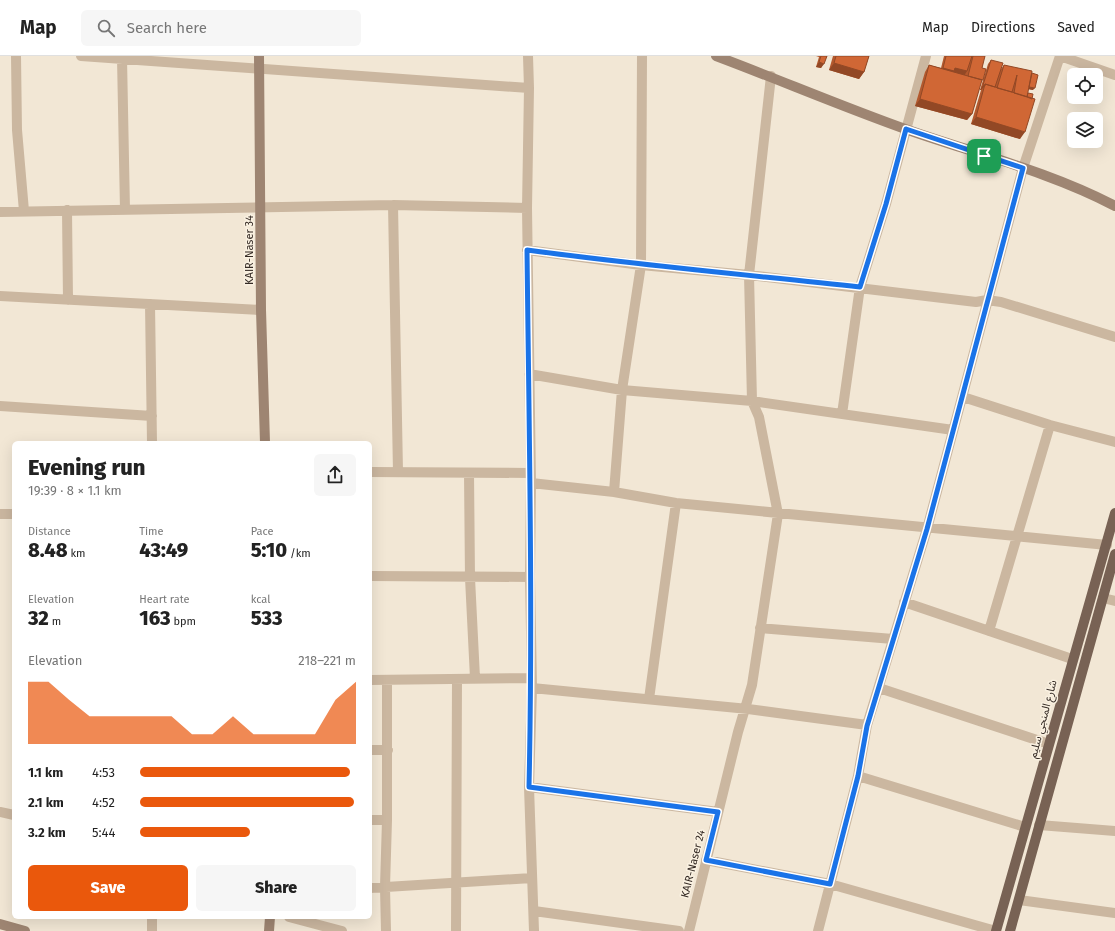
<!DOCTYPE html>
<html lang="en">
<head>
<meta charset="utf-8">
<style>
  body { margin:0; font-family:"Fira Sans","Noto Sans Arabic",sans-serif; background:#f6f6f6; color:#222; height:100vh; display:flex; flex-direction:column; font-size:15px; white-space:nowrap }
  * { box-sizing:border-box; margin:0 }
  p { font-size:13px; color:#767676 }
  .icon { flex:none; width:22px; height:22px; fill:none; stroke:currentColor; stroke-width:2; stroke-linecap:round; stroke-linejoin:round }
  .map { position:relative; flex:1; overflow:hidden }
  .sheet { position:absolute; left:12px; top:385px; width:360px; height:478px; display:flex; flex-direction:column; background:#fff; border-radius:6px; box-shadow:0 4px 16px #0002 }
  .sheet>* { flex:none }
  .fabs { position:absolute; left:1067px; top:12px; display:grid; gap:8px }
  .fabs a { display:grid; place-items:center; width:36px; height:36px; border-radius:6px; background:#fff; box-shadow:0 4px 16px #0002; font-size:20px }
  .pin { position:absolute; display:grid; place-items:center; width:34px; height:34px; color:#fff; margin:-17px; border-radius:8px; box-shadow:0 2px 6px #0006 }
  .round { display:grid; place-items:center; flex:none; width:42px; height:42px; border-radius:6px; background:#f6f6f6 }
  .summary { display:flex; align-items:center; justify-content:space-between; height:68px; padding:0 16px }
  h1 { font-size:22px; font-weight:800; line-height:30px }
  .metrics { display:grid; grid-template-columns:repeat(3,1fr); gap:6px; height:68px; padding:4px 16px }
  .metrics div { display:grid; align-content:center }
  .metrics b { font-size:20px; font-weight:800 }
  .metrics small { font-size:11px; font-weight:400 }
  .metrics p { font-size:11px }
  .chart { height:112px; padding:8px 16px }
  .chart p { display:flex; justify-content:space-between }
  .chart svg { width:100%; height:72px; margin-top:4px; fill:#ea580c; opacity:.7 }
  .button { display:flex; gap:8px; margin-top:auto; padding:8px 16px }
  .button a { flex:1; height:46px; border-radius:6px; background:#ea580c; color:#fff; font-size:16px; font-weight:800; line-height:46px; text-align:center }
  .button a+a { background:#f6f6f6; color:#222 }
  ul { padding:0 16px; list-style:none; font-size:13px }
  li { display:grid; grid-template-columns:64px 48px 1fr; align-items:center; height:30px }
  li i { height:10px; border-radius:5px; background:#ea580c }
  header { display:flex; align-items:center; gap:24px; box-sizing:border-box; height:56px; padding:0 20px; background:#fff; border-bottom:1px solid #e0e0e0 }
  header strong { font-size:19px }
  nav { display:flex; gap:22px; margin-inline-start:auto; font-size:14px }
  .search { width:280px; height:36px; background:#f6f6f6; display:flex; align-items:center; gap:10px; box-sizing:border-box; padding:0 14px; border-radius:6px; color:#767676; font-size:15px }
  .map>svg:first-child { display:block }
</style>
</head>
<body>
<header>
<strong>Map</strong>
<div class="search"><svg class="icon" aria-label="search" viewBox="0 0 24 24"><circle cx="10" cy="10" r="6"/><path d="M15 15l6 6"/></svg>Search here</div>
<nav><a>Map</a><a>Directions</a><a>Saved</a></nav>
</header>
<div class="map">
<svg width="1115" height="875" viewBox="0 0 1115 875">
  <rect width="100%" height="100%" fill="#f2e7d5"/>
  <g fill="none" stroke-linecap="round" stroke-linejoin="round">
    <!-- street -->
    <path stroke="#cbb7a0" stroke-width="10" d="M 16,0 L 17,74 L 24,155
      M 81,0 L 529,32
      M 528,0 L 529,32 L 527,152 L 531,427 L 530,521 L 532,632 L 529,731 L 534,875
      M 1060,0 L 1115,19
      M 122,2 L 125,154
      M 393,149 L 398,416
      M 67,154 L 68,244
      M 0,156 L 393,149 L 527,152
      M 527,194 L 641,209 L 749,219 L 976,246 L 987,244 L 1001,246 L 1115,281
      M 0,240 L 261,254
      M 150,248 L 152,387
      M 529,318 L 622,334 L 752,345 L 953,374
      M 963,341 L 1050,369 L 1115,386
      M 0,350 L 152,360
      M 842,358 L 860,231 L 886,148 L 926,0
      M 370,416 L 530,417
      M 469,417 L 470,522 L 475,622
      M 531,427 L 614,436 L 676,447 L 1107,489
      M 614,436 L 622,334 L 641,209 L 642,0
      M 0,458 L 14,458
      M 370,520 L 530,521
      M 1103,542 L 1115,545
      M 904,546 L 1072,603
      M 760,572 L 893,583
      M 989,575 L 1050,369
      M 370,624 L 531,622
      M 532,632 L 748,653 L 867,669
      M 879,632 L 1049,688
      M 649,643 L 676,447
      M 370,694 L 388,694
      M 858,720 L 1025,771
      M 529,731 L 718,756
      M 0,756 L 14,759
      M 370,764 L 387,764
      M 1039,769 L 1115,775
      M 706,804 L 830,828 L 996,875
      M 370,832 L 532,822
      M 1019,844 L 1115,857
      M 534,855 L 679,875
      M 289,861 L 342,875
      M 152,875 L 152,861
      M 386,875 L 385,831 L 387,764 L 387,625
      M 456,875 L 457,623
      M 689,875 L 738,676 L 752,629 L 778,458 L 759,361 L 752,345 L 749,219 L 771,20
      M 818,875 L 858,720 L 867,669 L 927,473 L 1023,112 L 1060,0"/>
    <!-- secondary -->
    <path stroke="#9e8572" stroke-width="10" d="M 259,0 L 261,254 L 265,387
      M 716,0 C 780,24 843,51 908,74 C 977,98 1050,116 1115,150
      M 0,868 L 25,875
      M 269,875 L 270,861"/>
    <!-- primary -->
    <path stroke="#786254" stroke-width="10" d="M 996,875 L 1115,457
      M 1010,875 L 1115,498"/>
  </g>
  <!-- wall -->
  <path fill="#b3592e" d="M 816,0 L 827,0 L 821,12 L 816,11 L 819,1 Z
    M 833,0 L 869,0 L 864,16 L 859,23 L 829,14 Z
    M 944,0 L 972,0 L 971,1 L 972,0 L 984,0 L 982,12 L 981,26 L 972,58 L 967,64 L 915,50 L 925,16 L 929,9 L 941,12 Z
    M 991,4 L 1001,13 L 1004,9 L 1032,17 L 1033,34 L 1028,33 L 1020,83 L 971,68 L 981,34 L 980,34 L 988,8 Z"/>
  <!-- shaded-wall -->
  <path fill="#924825" d="M 819,6 L 824,8 L 821,12 L 816,11 Z
    M 834,7 L 864,16 L 859,23 L 829,14 Z
    M 943,12 L 955,12 L 967,15 L 964,20 L 940,17 Z
    M 983,29 L 985,30 L 981,34 L 980,34 Z
    M 1029,31 L 1035,32 L 1033,34 L 1028,33 Z
    M 920,43 L 972,58 L 967,64 L 915,50 Z
    M 976,61 L 1025,76 L 1020,83 L 971,68 Z"/>
  <!-- building -->
  <path fill="#d06735" stroke="#924825" d="M 821,0 L 827,0 L 824,8 L 819,6 Z
    M 836,0 L 869,0 L 864,16 L 834,7 Z
    M 946,0 L 972,0 L 967,15 L 955,12 L 954,15 L 943,12 Z
    M 973,0 L 985,0 L 982,12 L 986,13 L 983,24 L 968,20 Z
    M 991,4 L 1003,7 L 995,31 L 985,28 L 985,30 L 983,29 Z
    M 929,9 L 982,24 L 972,58 L 920,43 Z
    M 1004,9 L 1032,15 L 1027,41 L 1014,37 L 1017,19 L 1012,36 L 997,32 Z
    M 1032,17 L 1038,19 L 1035,32 L 1029,31 Z
    M 985,28 L 1035,43 L 1025,76 L 976,61 Z
    M 1028,37 L 1033,38 L 1032,43 L 1027,41 Z"/>
  <g fill="none" stroke-linecap="round" stroke-linejoin="round">
    <defs>
      <path id="route" d="M 906,73 L 1023,112 L 927,473 L 867,670 L 858,720 L 830,828 L 706,804 L 718,756 L 529,731 C 533,552 529,373 527,194 C 638,209 749,219 860,231 L 886,148 Z"/>
    </defs>
    <!-- route casing -->
    <use href="#route" stroke="#fff" stroke-width="8"/>
    <!-- route -->
    <use href="#route" stroke="#1a73e8" stroke-width="5"/>
  </g>
  <g text-anchor="middle" dominant-baseline="central" stroke-width="3" stroke-linejoin="round" paint-order="stroke">
    <!-- street labels -->
    <g font-size="11" fill="#342a24" stroke="#faf1e1">
      <text transform="translate(249 194) rotate(-90)">KAIR-Naser 34</text>
      <text transform="translate(1043 663) rotate(-75)">شارع المنجي سليم</text>
      <text transform="translate(693 808) rotate(-76)">KAIR-Naser 24</text>
    </g>
  </g>
</svg>
<div class="fabs">
<a><svg class="icon" aria-label="locate" viewBox="0 0 24 24"><circle cx="12" cy="12" r="6"/><path d="M12 2v4M12 18v4M2 12h4M18 12h4"/></svg></a>
<a><svg class="icon" aria-label="layers" viewBox="0 0 24 24"><path d="M12 4l9 5-9 5-9-5zM3 14l9 5 9-5"/></svg></a>
</div>
<div class="pin" style="left:984px;top:100px;background:#1e9e55"><svg class="icon" aria-label="arrive" viewBox="0 0 24 24"><path d="M6 21V4h12l-3 4 3 4H6"/></svg></div>
<section class="sheet">
<div class="summary"><div><h1>Evening run</h1><p>19:39 · 8 × 1.1 km</p></div><a class="round"><svg class="icon" aria-label="share" viewBox="0 0 24 24"><path d="M12 15V3M7 8l5-5 5 5M5 13v7h14v-7"/></svg></a></div>
<div class="metrics">
<div><p>Distance</p><b>8.48<small> km</small></b></div>
<div><p>Time</p><b>43:49</b></div>
<div><p>Pace</p><b>5:10<small> /km</small></b></div>
</div>
<div class="metrics">
<div><p>Elevation</p><b>32<small> m</small></b></div>
<div><p>Heart rate</p><b>163<small> bpm</small></b></div>
<div><p>kcal</p><b>533</b></div>
</div>
<div class="chart"><p><span>Elevation</span>218–221 m</p>
<svg viewBox="0 0 160 44" preserveAspectRatio="none"><path d="M0 44V6L10 6L20 17L30 27L40 27L50 27L60 27L70 27L80 38L90 38L100 27L110 38L120 38L130 38L140 38L150 17L160 6V44z"/></svg>
</div>
<ul>
<li><b>1.1 km</b>4:53<i style="width:97%"></i></li>
<li><b>2.1 km</b>4:52<i style="width:99%"></i></li>
<li><b>3.2 km</b>5:44<i style="width:51%"></i></li>
</ul>
<div class="button"><a>Save</a><a>Share</a></div>
</section>
</div>
</body>
</html>
